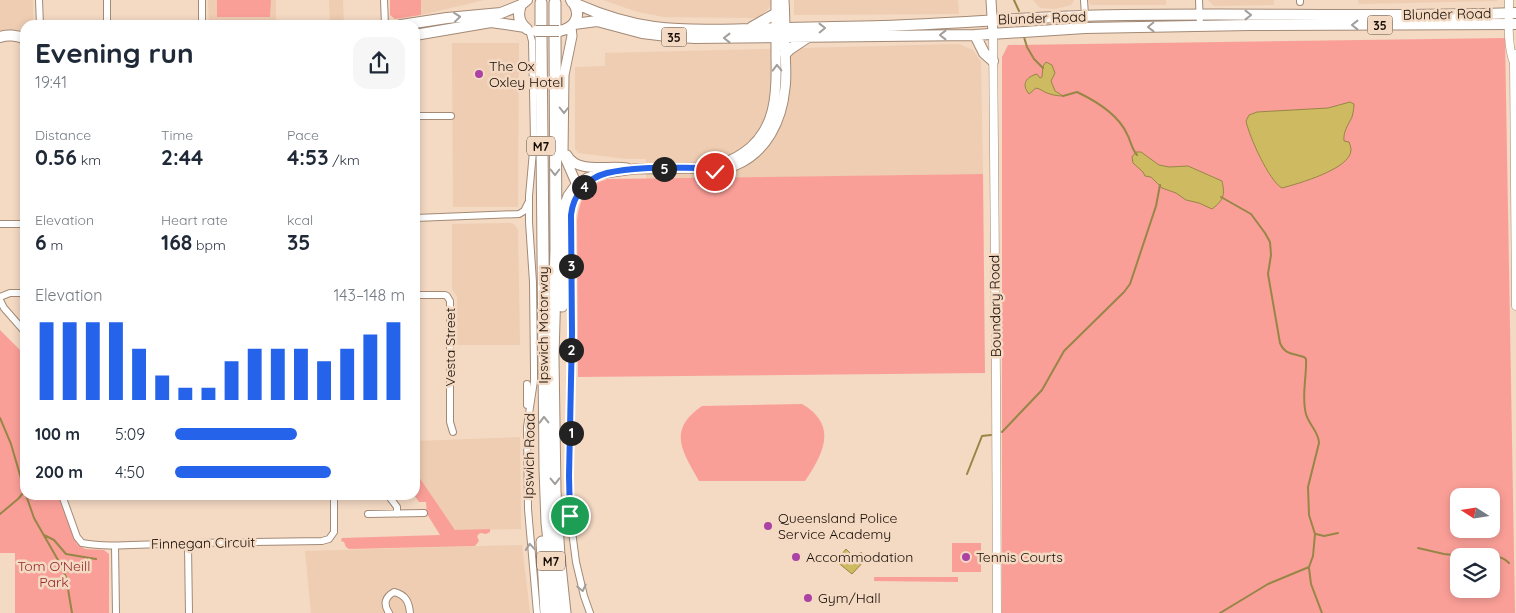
<!DOCTYPE html>
<html lang="en">
<head>
<meta charset="utf-8">
<style>
  body { margin:0; font-family:Quicksand,sans-serif; background:#f6f6f7; color:#1f2937; height:100vh; display:flex; flex-direction:column; font-size:19px; white-space:nowrap }
  * { box-sizing:border-box; margin:0 }
  p { font-size:16px; color:#747a83 }
  .icon { flex:none; width:28px; height:28px; fill:none; stroke:currentColor; stroke-width:2; stroke-linecap:round; stroke-linejoin:round }
  .map { position:relative; flex:1; overflow:hidden }
  .sheet { position:absolute; left:20px; top:20px; width:400px; height:480px; display:flex; flex-direction:column; background:#fff; border-radius:15px; box-shadow:0 2px 8px #0003 }
  .sheet>* { flex:none }
  .needle { width:32px; rotate:282deg }
  .buttons { position:absolute; left:1450px; top:488px; display:grid; gap:10px }
  .buttons a { display:grid; place-items:center; width:50px; height:50px; border-radius:10px; background:#fff; box-shadow:0 2px 8px #0003; font-size:25px }
  .pin { position:absolute; display:grid; place-items:center; width:42px; height:42px; color:#fff; margin:-21px; border:2px solid #fff; border-radius:50%; box-shadow:0 1px 5px #0007 }
  .km { position:absolute; width:25px; height:25px; margin:-12px; border-radius:50%; background:#222; color:#fff; font-size:14px; line-height:25px; text-align:center }
  .round { display:grid; place-items:center; flex:none; width:52px; height:52px; border-radius:15px; background:#f6f6f7 }
  .summary { display:flex; align-items:center; justify-content:space-between; height:85px; padding:0 15px }
  h1 { font-size:28px; font-weight:800; line-height:38px }
  .stats { display:grid; grid-template-columns:repeat(3,1fr); gap:8px; height:85px; padding:5px 15px }
  .stats div { display:grid; align-content:center }
  .stats b { font-size:21px; font-weight:800 }
  .stats small { font-size:14px; font-weight:400 }
  .stats p { font-size:14px }
  .chart { height:140px; padding:10px 15px }
  .chart p { display:flex; justify-content:space-between }
  .chart svg { width:100%; height:90px; margin-top:5px; stroke:#2563eb; stroke-width:6 }
  ul { padding:0 15px; list-style:none; font-size:16px }
  li { display:grid; grid-template-columns:80px 60px 1fr; align-items:center; height:38px }
  li i { height:12px; border-radius:6px; background:#2563eb }
  .map>svg:first-child { display:block }
</style>
</head>
<body>
<div class="map">
<svg width="1516" height="613" viewBox="0 0 1516 613">
  <rect width="100%" height="100%" fill="#f4d9c3"/>
  <!-- built -->
  <path fill="#eecdb2" d="M 0,0 L 33,0 L 33,25 L 25,25 L 25,30 L 0,31 Z
    M 208,0 L 276,0 L 276,25 L 209,25 Z
    M 329,0 L 343,0 L 344,25 L 330,25 Z
    M 421,0 L 484,0 L 421,15 Z
    M 603,0 L 772,0 L 772,5 L 759,18 L 664,17 L 638,12 Z
    M 794,0 L 958,0 L 959,14 L 794,15 Z
    M 1033,0 L 1074,0 L 1071,5 L 1055,9 L 1040,8 Z
    M 1088,0 L 1166,0 L 1166,5 L 1091,5 Z
    M 1208,0 L 1274,0 L 1274,5 L 1214,6 Z
    M 1358,0 L 1497,0 L 1497,1 L 1359,4 Z
    M 452,43 L 519,43 L 518,207 L 453,207 Z
    M 959,44 L 973,50 L 981,62 L 983,174 L 646,179 L 646,159 L 627,159 L 578,153 L 575,148 L 575,67 L 605,66 L 605,53 Z
    M 511,223 L 515,225 L 518,230 L 520,345 L 457,345 L 457,297 L 452,289 L 452,224 Z
    M 520,437 L 521,529 L 455,530 L 415,471 L 415,441 Z
    M 522,545 L 530,613 L 311,613 L 305,551 Z"/>
  <!-- green -->
  <path fill="#fa9f98" fill-rule="evenodd" d="M 217,0 L 271,0 L 270,17 L 217,17 Z
    M 390,0 L 421,0 L 421,15 L 395,19 L 390,15 Z
    M 1505,38 L 1515,613 L 1002,613 L 1002,57 L 1008,45 ZM 1459,496 L 1491,496 L 1491,529 L 1459,529 ZM 1459,556 L 1491,556 L 1491,589 L 1459,589 Z
    M 983,174 L 985,373 L 578,377 L 577,222 C 579,201 585,186 607,179 Z
    M 0,330 L 25,355 L 25,495 L 61,495 L 62,501 L 77,544 L 85,549 L 104,550 L 109,554 L 109,613 L 15,613 L 15,553 L 0,553 Z
    M 802,404 C 838,425 824,453 805,481 L 699,481 C 682,451 667,430 702,406 Z
    M 415,471 L 455,530 L 490,529 L 490,532 L 486,534 L 480,533 L 477,536 L 479,541 L 475,546 L 349,549 L 346,547 L 344,542 L 341,541 L 342,538 L 440,535 L 427,514 L 426,502 L 419,502 L 414,495 Z
    M 952,543 L 981,543 L 981,572 L 952,572 Z
    M 874,577 L 958,577 L 958,582 L 874,581 Z"/>
  <!-- water -->
  <path fill="#ceba61" stroke="#978646" d="M 1046,62 L 1052,65 L 1055,73 L 1051,81 L 1055,91 L 1063,96 C 1058,96 1052,95 1047,93 C 1042,91 1041,89 1036,88 L 1029,94 C 1021,84 1026,77 1037,74 L 1040,78 L 1042,77 L 1043,66 Z
    M 1350,102 L 1354,104 C 1354,108 1353,113 1352,117 C 1348,125 1343,132 1344,141 L 1349,142 C 1350,145 1351,147 1351,150 C 1351,169 1297,184 1282,188 C 1269,181 1249,136 1246,121 L 1249,115 L 1257,112 L 1328,108 Z
    M 1136,152 L 1141,152 L 1159,165 L 1169,167 L 1188,166 L 1222,181 C 1225,195 1224,200 1212,209 L 1199,203 L 1186,200 L 1176,193 L 1162,188 L 1151,177 L 1145,176 L 1143,172 L 1133,163 L 1132,157 Z
    M 846,549 L 855,558 L 861,552 L 867,558 L 852,574 L 836,561 Z"/>
  <g fill="none" stroke-linecap="round" stroke-linejoin="round">
    <!-- stream -->
    <path stroke="#978646" stroke-width="2" d="M 1014,0 L 1019,11
      M 1024,37 L 1027,47 L 1034,59 L 1043,68
      M 1063,96 L 1077,92 C 1096,101 1118,114 1127,134 C 1131,141 1131,148 1137,155
      M 0,418 L 11,444 L 25,492
      M 1002,432 L 1042,390 L 1064,351 L 1124,292 L 1130,284 L 1156,206 L 1160,185
      M 967,474 L 982,436 L 991,435
      M 26,495 L 34,518 L 58,560 L 66,577 L 72,613
      M 0,514 L 18,499 L 24,492
      M 1316,534 L 1324,536 L 1338,533
      M 44,535 L 54,540 L 66,554 L 96,559
      M 1418,548 L 1444,554 L 1463,556
      M 1486,556 C 1496,556 1502,556 1509,563
      M 1309,568 L 1311,584 L 1322,613
      M 1220,613 L 1268,584 L 1309,567 L 1313,556 L 1315,534 L 1309,515 L 1308,487 L 1319,443 C 1319,432 1309,425 1306,414 C 1301,396 1307,377 1306,359 L 1304,357 C 1293,353 1285,355 1280,343 L 1268,274 L 1271,255 L 1270,242 L 1265,233 L 1251,214 L 1221,197"/>
    <defs>
      <path id="minor" d="M 39,0 L 40,25
        M 107,0 L 107,25
        M 202,0 L 202,25
        M 384,0 L 385,25
        M 1084,0 L 1085,16
        M 1199,0 L 1200,26
        M 1300,0 L 1300,2
        M 529,30 L 532,41 L 534,140 L 529,196 L 529,222 L 533,282 L 534,368 L 534,381 L 527,427 L 528,509 L 537,613
        M 415,116 L 451,116
        M 415,218 L 519,214 L 524,211 L 528,203
        M 0,224 L 25,224
        M 415,295 L 445,295 L 447,296 L 450,301 L 450,422 L 453,432
        M 0,297 L 10,293 L 25,293
        M 0,300 L 4,308 L 25,332
        M 527,384 L 527,405
        M 64,495 L 63,498 L 77,537 L 82,543 C 109,548 138,544 165,544 C 176,544 186,546 196,543 L 322,541 L 329,539 L 334,532 L 334,495
        M 388,495 L 397,507 L 397,514
        M 368,514 L 424,513
        M 115,546 L 116,613
        M 188,546 L 189,613
        M 389,613 C 383,604 385,597 394,592 C 406,595 409,602 410,613
        M 590,613 L 584,596 L 576,562 L 570,516 L 569,476 L 572,333 L 571,226 L 572,207 L 577,195 L 586,185 L 597,178"/>
      <path id="tertiary" d="M 1509,0 C 1509,20 1507,41 1513,60
        M 993,34 L 996,381 L 997,613
        M 1516,54 L 1514,62 L 1516,306"/>
      <path id="secondary" d="M 991,0 L 993,34
        M 571,27 L 572,36 L 564,75 L 563,153 L 577,185 L 587,178 L 598,174 L 634,169 L 700,168 C 706,166 712,165 718,164 C 727,162 736,158 743,153 C 776,131 777,94 776,57 C 776,38 776,19 776,0
        M 567,155 C 577,174 608,165 627,168
        M 700,168 C 712,175 724,170 736,165 C 767,152 782,120 785,88 C 787,74 785,60 785,46 C 785,31 785,15 784,0"/>
      <path id="primary" d="M 527,0 L 521,5 C 517,15 519,23 527,29
        M 572,2 C 598,14 625,23 654,27 C 695,32 741,29 783,28 C 816,27 849,27 883,26 C 949,24 1016,18 1082,16 C 1227,12 1371,18 1516,13
        M 574,24 L 597,21 L 642,33 L 667,36 L 695,38 L 975,35 L 1085,28 L 1250,25 L 1516,24
        M 401,25 L 447,18 L 501,13 L 521,5
        M 752,27 L 775,14
        M 559,31 C 576,28 583,14 571,0
        M 415,35 L 491,22 L 525,27
        M 975,35 L 984,53 L 993,61
        M 0,37 C 9,34 16,36 25,38
        M 785,54 L 790,49 L 808,37"/>
      <path id="motorway" d="M 541,3 L 541,27
        M 555,27 L 555,3
        M 541,35 L 545,469 L 547,523 L 557,613
        M 555,35 L 556,249 L 553,357 L 555,491 L 559,556 L 565,613
        M 562,306 L 564,209 L 569,196 L 577,185
        M 542,542 L 546,613"/>
    </defs>
    <!-- minor casing -->
    <use href="#minor" stroke="#a38a76" stroke-width="8"/>
    <!-- tertiary casing -->
    <use href="#tertiary" stroke="#a38a76" stroke-width="9"/>
    <!-- secondary casing -->
    <use href="#secondary" stroke="#a38a76" stroke-width="11"/>
    <!-- primary casing -->
    <use href="#primary" stroke="#a38a76" stroke-width="12"/>
    <!-- motorway casing -->
    <use href="#motorway" stroke="#a38a76" stroke-width="13"/>
    <!-- minor -->
    <use href="#minor" stroke="#fff" stroke-width="6"/>
    <!-- tertiary -->
    <use href="#tertiary" stroke="#fff" stroke-width="8"/>
    <!-- secondary -->
    <use href="#secondary" stroke="#fff" stroke-width="9"/>
    <!-- primary -->
    <use href="#primary" stroke="#fff" stroke-width="10"/>
    <!-- motorway -->
    <use href="#motorway" stroke="#fff" stroke-width="11"/>
    <defs>
      <path id="primary-bridge" d="M 536,31 L 559,31"/>
    </defs>
    <!-- primary-bridge casing -->
    <use href="#primary-bridge" stroke="#a38a76" stroke-width="12" stroke-linecap="butt"/>
    <!-- primary-bridge -->
    <use href="#primary-bridge" stroke="#fff" stroke-width="10"/>
  </g>
  <!-- one-way arrows -->
  <defs><path id="oneway-chevron" d="M-2-3.5L2.5 0L-2 3.5" fill="none" stroke-width="1.6" stroke-linecap="round" stroke-linejoin="round" transform="scale(1.25)"/></defs>
  <g stroke="#a29e9b">
    <use href="#oneway-chevron" transform="translate(1248 15)"/>
    <use href="#oneway-chevron" transform="translate(457 17) rotate(-6)"/>
    <use href="#oneway-chevron" transform="translate(1355 25) rotate(180)"/>
    <use href="#oneway-chevron" transform="translate(1151 27) rotate(179)"/>
    <use href="#oneway-chevron" transform="translate(822 28) rotate(-1)"/>
    <use href="#oneway-chevron" transform="translate(943 35) rotate(180)"/>
    <use href="#oneway-chevron" transform="translate(727 38) rotate(180)"/>
    <use href="#oneway-chevron" transform="translate(777 68) rotate(-91)"/>
    <use href="#oneway-chevron" transform="translate(564 110) rotate(90)"/>
    <use href="#oneway-chevron" transform="translate(555 172) rotate(90)"/>
    <use href="#oneway-chevron" transform="translate(544 420) rotate(-91)"/>
    <use href="#oneway-chevron" transform="translate(555 481) rotate(89)"/>
    <use href="#oneway-chevron" transform="translate(530 547) rotate(-95)"/>
    <use href="#oneway-chevron" transform="translate(582 588) rotate(77)"/>
  </g>
  <g fill="none" stroke-linecap="round" stroke-linejoin="round">
    <defs>
      <path id="route" d="M 570,516 L 569,476 L 572,333 L 571,215 C 573,195 587,178 607,173 C 636,166 670,168 700,168 L 706,172 L 715,172"/>
    </defs>
    <!-- route casing -->
    <use href="#route" stroke="#fff" stroke-width="10"/>
    <!-- route -->
    <use href="#route" stroke="#2563eb" stroke-width="6"/>
  </g>
  <!-- markers -->
  <g fill="#ab42a4" stroke="#f4d9c3" stroke-width="2">
    <circle cx="479" cy="74" r="5"/>
    <circle cx="768" cy="526" r="5"/>
    <circle cx="796" cy="557" r="5"/>
    <circle cx="966" cy="557" r="5"/>
    <circle cx="808" cy="598" r="5"/>
  </g>
  <g text-anchor="middle" dominant-baseline="central" stroke-width="5" stroke-linejoin="round" paint-order="stroke">
    <!-- shield labels -->
    <g fill="#f4d9c3" stroke="#594a3f" stroke-width="1">
      <rect x="1367.5" y="15.5" width="25" height="19" rx="4"/>
      <rect x="661.5" y="27.5" width="25" height="19" rx="4"/>
      <rect x="527" y="136.5" width="28" height="19" rx="4"/>
      <rect x="537" y="551.5" width="28" height="19" rx="4"/>
    </g>
    <g font-size="12" font-weight="bold" fill="#160d06">
      <text x="1380" y="25">35</text>
      <text x="674" y="37">35</text>
      <text x="541" y="146">M7</text>
      <text x="551" y="561">M7</text>
    </g>
    <!-- street labels -->
    <g font-size="14" fill="#160d06" stroke="#f4d9c3">
      <text transform="translate(1447 14) rotate(-1)">Blunder Road</text>
      <text transform="translate(1042 18) rotate(-2)">Blunder Road</text>
      <text transform="translate(995 306) rotate(-91)">Boundary Road</text>
      <text transform="translate(543 325) rotate(-90)">Ipswich Motorway</text>
      <text transform="translate(450 347) rotate(-90)">Vesta Street</text>
      <text transform="translate(529 456) rotate(-89)">Ipswich Road</text>
      <text transform="translate(203 543) rotate(-1)">Finnegan Circuit</text>
    </g>
    <!-- poi labels -->
    <g font-size="14" fill="#160d06" stroke="#f4d9c3" text-anchor="start">
      <text x="489" y="66">The Ox<tspan x="489" dy="16">Oxley Hotel</tspan></text>
      <text x="778" y="518">Queensland Police<tspan x="778" dy="16">Service Academy</tspan></text>
      <text x="806" y="557">Accommodation</text>
      <text x="976" y="557">Tennis Courts</text>
      <text x="818" y="598">Gym/Hall</text>
    </g>
    <!-- park labels -->
    <g font-size="14" fill="#94292a" stroke="#f4d9c3">
      <text x="54" y="566">Tom O'Neill<tspan x="54" dy="16">Park</tspan></text>
    </g>
  </g>
</svg>
<div class="buttons">
<a><svg class="needle" viewBox="-14 -14 28 28"><path d="M0-13l5 13h-10z" fill="#e53935"/><path d="M0 13l5-13h-10z" fill="#747a83"/></svg></a>
<a><svg class="icon" aria-label="layers" viewBox="0 0 24 24"><path d="M12 4l9 5-9 5-9-5zM3 14l9 5 9-5"/></svg></a>
</div>
<div class="pin" style="left:570px;top:516px;background:#1e9e55"><svg class="icon" aria-label="arrive" viewBox="0 0 24 24"><path d="M6 21V4h12l-3 4 3 4H6"/></svg></div>
<div class="pin" style="left:715px;top:172px;background:#d93025"><svg class="icon" aria-label="check" viewBox="0 0 24 24"><path d="M5 12l5 5 9-10"/></svg></div>
<b class="km" style="left:571px;top:433px">1</b>
<b class="km" style="left:571px;top:350px">2</b>
<b class="km" style="left:571px;top:266px">3</b>
<b class="km" style="left:584px;top:187px">4</b>
<b class="km" style="left:664px;top:169px">5</b>
<section class="sheet">
<div class="summary"><div><h1>Evening run</h1><p>19:41</p></div><a class="round"><svg class="icon" aria-label="share" viewBox="0 0 24 24"><path d="M12 15V3M7 8l5-5 5 5M5 13v7h14v-7"/></svg></a></div>
<div class="stats">
<div><p>Distance</p><b>0.56<small> km</small></b></div>
<div><p>Time</p><b>2:44</b></div>
<div><p>Pace</p><b>4:53<small> /km</small></b></div>
</div>
<div class="stats">
<div><p>Elevation</p><b>6<small> m</small></b></div>
<div><p>Heart rate</p><b>168<small> bpm</small></b></div>
<div><p>kcal</p><b>35</b></div>
</div>
<div class="chart"><p><span>Elevation</span>143–148 m</p>
<svg viewBox="0 0 160 44" preserveAspectRatio="none"><path d="M5 44V6M15 44V6M25 44V6M35 44V6M45 44V19M55 44V32M65 44V38M75 44V38M85 44V25M95 44V19M105 44V19M115 44V19M125 44V25M135 44V19M145 44V12M155 44V6"/></svg>
</div>
<ul>
<li><b>100 m</b>5:09<i style="width:53%"></i></li>
<li><b>200 m</b>4:50<i style="width:68%"></i></li>
</ul>
</section>
</div>
</body>
</html>
